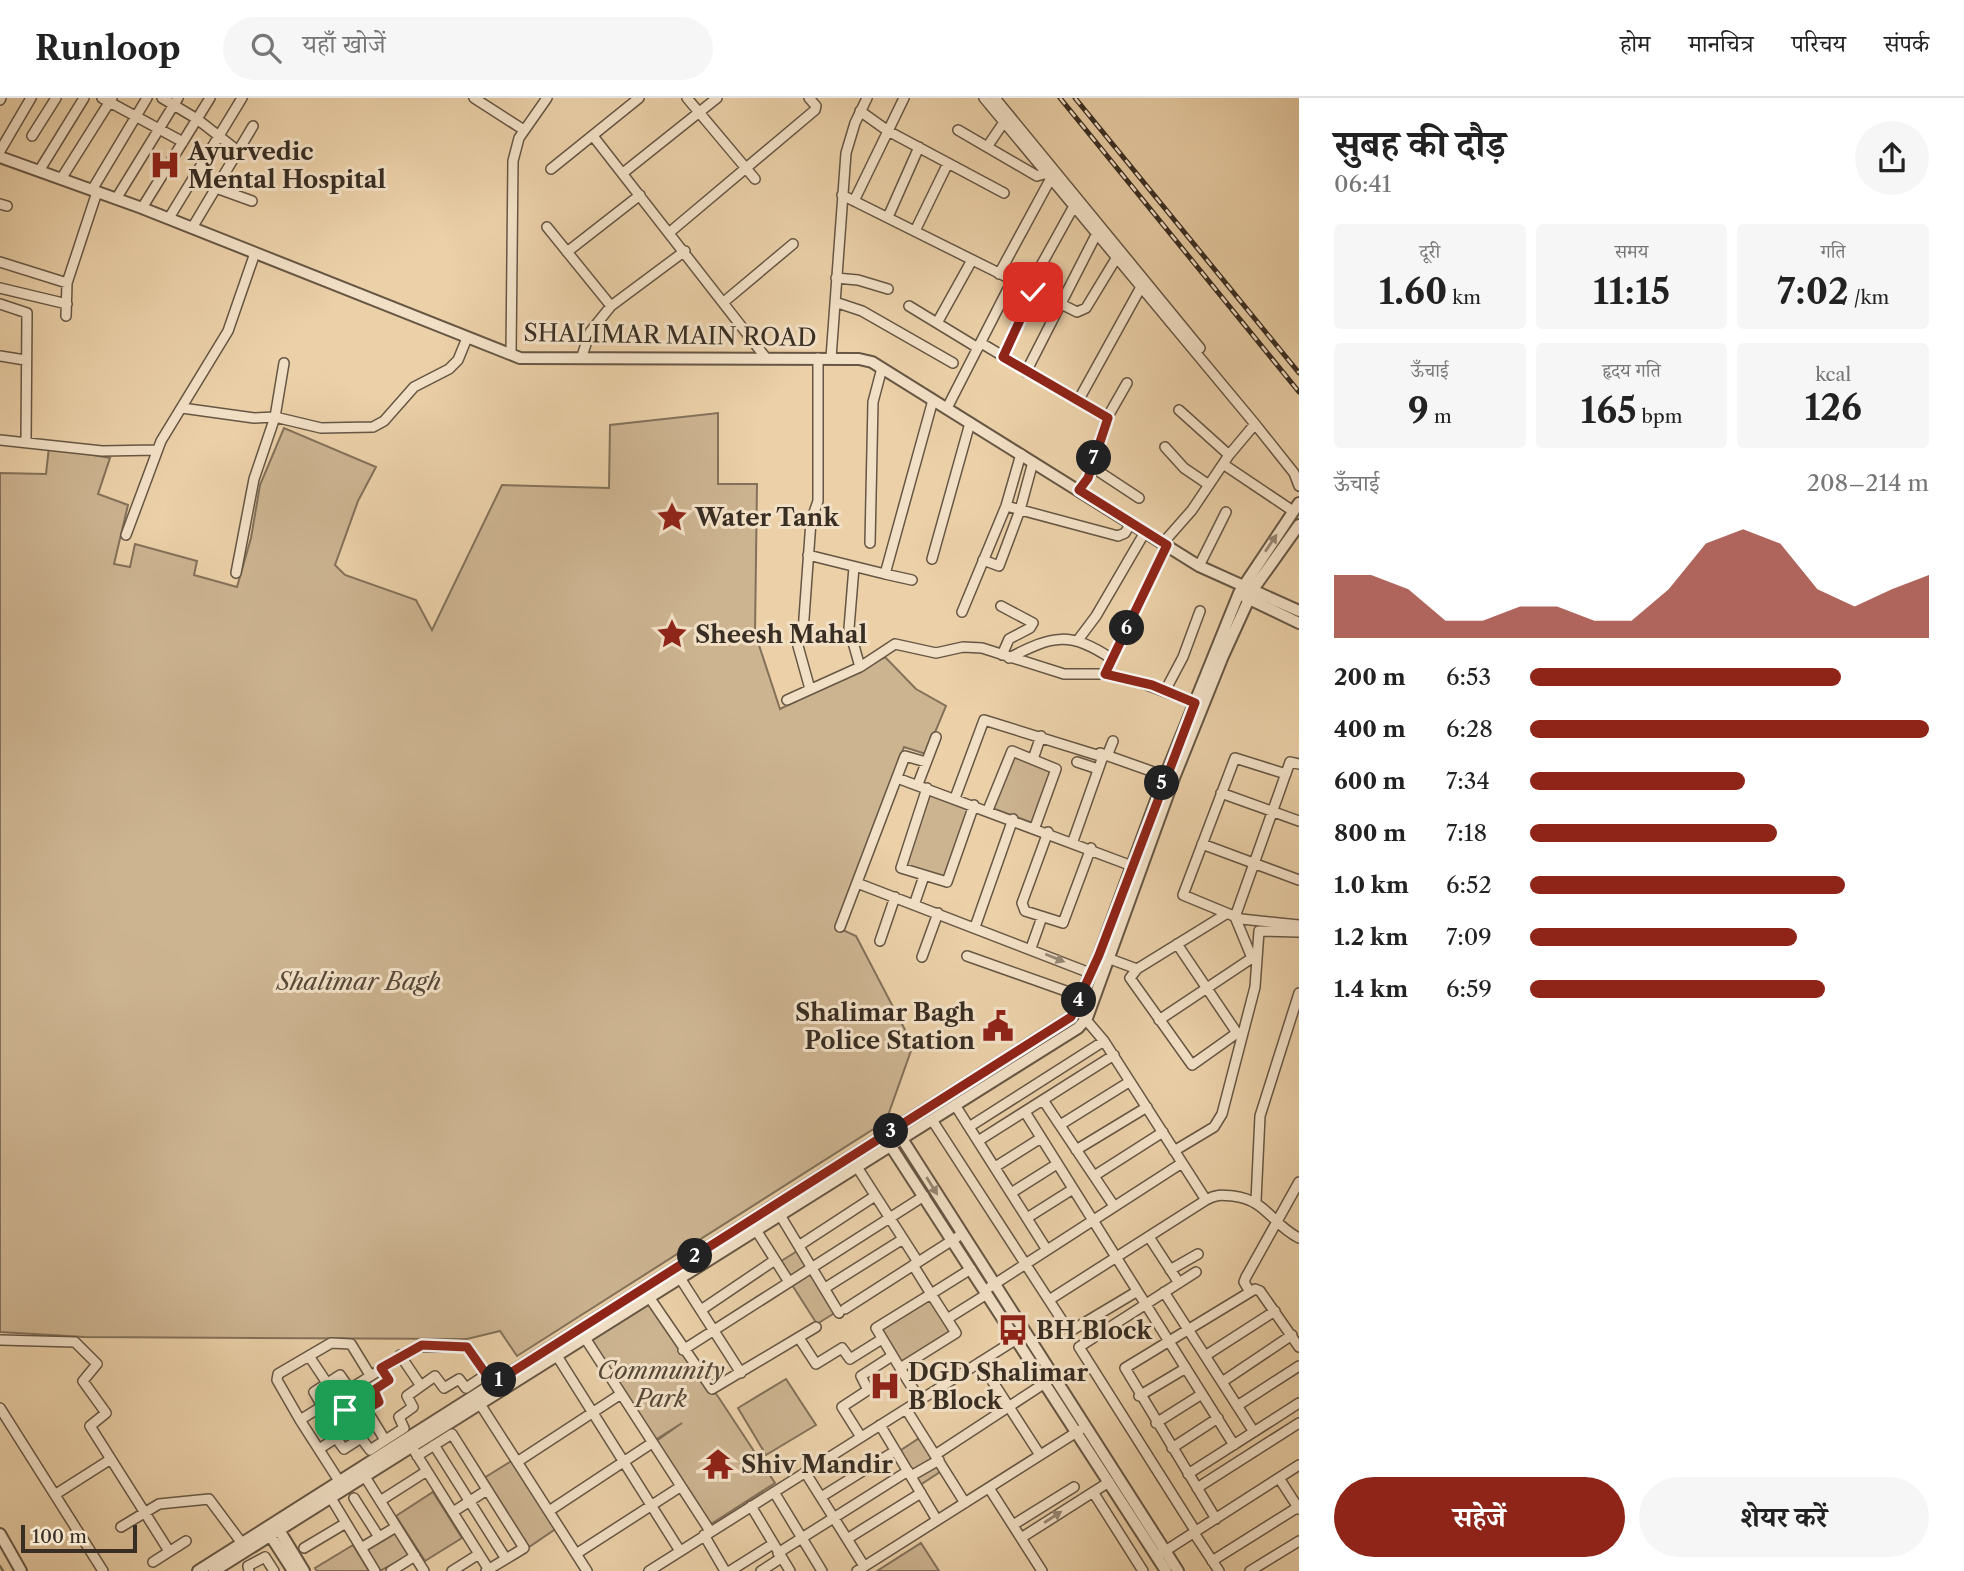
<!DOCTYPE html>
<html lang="hi">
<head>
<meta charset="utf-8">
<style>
  body { margin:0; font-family:"Libre Caslon Text","Noto Serif Devanagari",serif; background:#f6f6f6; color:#222; height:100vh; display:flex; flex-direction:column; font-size:26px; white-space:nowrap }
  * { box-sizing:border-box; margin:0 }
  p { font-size:23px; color:#767676 }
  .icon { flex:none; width:38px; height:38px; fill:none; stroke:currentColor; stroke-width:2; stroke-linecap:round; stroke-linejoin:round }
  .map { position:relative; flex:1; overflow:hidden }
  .side { display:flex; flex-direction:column; background:#fff; width:665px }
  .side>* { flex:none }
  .scale { position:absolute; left:21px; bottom:18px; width:116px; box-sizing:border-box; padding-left:7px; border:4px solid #392e23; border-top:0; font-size:19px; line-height:24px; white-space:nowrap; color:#392e23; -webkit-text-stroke:5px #f2e0c6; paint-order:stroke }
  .pin { position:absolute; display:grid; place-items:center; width:60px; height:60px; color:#fff; margin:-30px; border-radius:14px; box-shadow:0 4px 10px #0006 }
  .km { position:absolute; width:35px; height:35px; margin:-18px; border-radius:50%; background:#222; color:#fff; font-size:19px; line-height:35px; text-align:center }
  .round { display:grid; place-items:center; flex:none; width:74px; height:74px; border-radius:37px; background:#f6f6f6 }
  .head { display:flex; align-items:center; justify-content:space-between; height:119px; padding:0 35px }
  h1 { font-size:38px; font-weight:700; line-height:52px }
  .stats { display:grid; grid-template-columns:repeat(3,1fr); gap:10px; height:119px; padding:7px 35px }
  .stats div { display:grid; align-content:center; border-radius:7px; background:#f6f6f6; text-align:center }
  .stats b { font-size:35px; font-weight:700 }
  .stats small { font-size:19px; font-weight:400 }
  .stats p { font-size:19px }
  .chart { height:196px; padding:14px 35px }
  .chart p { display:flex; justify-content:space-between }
  .chart svg { width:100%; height:126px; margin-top:7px; fill:#8f2418; opacity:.7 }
  .action { display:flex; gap:14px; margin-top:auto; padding:14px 35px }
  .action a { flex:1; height:80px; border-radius:42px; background:#8f2418; color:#fff; font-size:28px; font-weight:700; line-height:80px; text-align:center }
  .action a+a { background:#f6f6f6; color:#222 }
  ul { padding:0 35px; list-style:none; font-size:23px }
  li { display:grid; grid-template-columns:112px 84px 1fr; align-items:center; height:52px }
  li i { height:18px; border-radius:9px; background:#8f2418 }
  header { display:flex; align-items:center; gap:42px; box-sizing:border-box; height:98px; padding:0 35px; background:#fff; border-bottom:2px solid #e0e0e0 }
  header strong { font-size:33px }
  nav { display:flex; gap:38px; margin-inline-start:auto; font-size:24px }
  .search { width:490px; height:63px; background:#f6f6f6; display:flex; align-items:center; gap:18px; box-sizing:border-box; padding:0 24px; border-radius:38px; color:#767676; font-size:26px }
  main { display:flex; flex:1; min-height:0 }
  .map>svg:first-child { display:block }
</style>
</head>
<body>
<header>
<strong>Runloop</strong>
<div class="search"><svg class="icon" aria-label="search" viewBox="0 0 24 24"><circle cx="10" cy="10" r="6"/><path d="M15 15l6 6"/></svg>यहाँ खोजें</div>
<nav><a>होम</a><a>मानचित्र</a><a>परिचय</a><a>संपर्क</a></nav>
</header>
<main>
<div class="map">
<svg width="1299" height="1473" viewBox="0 0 1299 1473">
  <rect width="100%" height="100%" fill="#ebd0a8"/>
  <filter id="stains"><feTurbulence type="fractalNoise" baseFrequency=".00286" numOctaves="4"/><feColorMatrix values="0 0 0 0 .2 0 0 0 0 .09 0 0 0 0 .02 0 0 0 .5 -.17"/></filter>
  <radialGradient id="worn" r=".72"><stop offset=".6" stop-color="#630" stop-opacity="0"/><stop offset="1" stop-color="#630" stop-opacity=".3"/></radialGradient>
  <!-- green -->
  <path fill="#cdb491" stroke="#83715a" stroke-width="2" d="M 718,315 L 718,386 L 757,386 L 755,535 L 780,611 L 885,559 L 916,591 L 946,608 L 926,656 L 904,649 L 836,829 L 856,838 L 913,947 L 886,1023 L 517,1258 L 500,1233 L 467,1241 L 84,1239 L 0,1234 L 0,375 L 46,376 L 49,349 L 110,360 L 98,396 L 128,407 L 114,466 L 130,469 L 135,446 L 197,463 L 194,477 L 237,489 L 251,440 L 260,387 L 284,330 L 376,369 L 358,403 L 335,467 L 345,477 L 416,502 L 432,532 L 502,387 L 609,390 L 610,327 Z
    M 1012,656 L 1053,671 L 1033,725 L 992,710 Z
    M 929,693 L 971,708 L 945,783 L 902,768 Z
    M 802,1150 L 841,1211 L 817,1226 L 778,1165 Z
    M 931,1200 L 953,1234 L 901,1267 L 879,1232 Z
    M 649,1204 L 719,1300 L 775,1385 L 711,1426 L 655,1344 L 682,1325 L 652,1344 L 588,1242 Z
    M 786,1281 L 816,1327 L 766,1357 L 738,1310 Z
    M 921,1339 L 943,1372 L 920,1387 L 898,1354 Z
    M 513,1362 L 557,1430 L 529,1449 L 484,1380 Z
    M 433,1394 L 462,1440 L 425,1463 L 396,1418 Z
    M 396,1434 L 410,1457 L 380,1473 L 366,1452 Z
    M 921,1445 L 939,1473 L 877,1473 Z
    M 353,1447 L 369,1473 L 317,1473 L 315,1470 Z"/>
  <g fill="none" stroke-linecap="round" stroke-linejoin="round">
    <!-- stream -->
    <path stroke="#7f6e58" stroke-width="2.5" d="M 0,1468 L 3,1473"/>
    <defs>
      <path id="minor" d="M 102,0 L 183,44
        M 162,0 L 197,21 L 238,53
        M 474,0 L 524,32
        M 687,0 L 755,81
        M 984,0 L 1255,326 L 1294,375 L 1299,388
        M 995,0 L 1200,250
        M 0,2 L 1,0
        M 860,13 L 888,33 L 904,0
        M 958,32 L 1037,78 L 1047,75
        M 32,38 L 56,0
        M 593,38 L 766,260
        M 987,49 L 1004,24
        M 0,53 L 31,0
        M 551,71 L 639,0
        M 39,73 L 84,0
        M 623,75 L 717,0
        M 61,81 L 112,0
        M 216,90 L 252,103
        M 92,92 L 147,0
        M 842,97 L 1077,214 L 1086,210 L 1117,159
        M 116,101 L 178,0
        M 854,103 L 888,33 L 1004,95
        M 0,106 L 7,108
        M 142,110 L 210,0
        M 888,119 L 919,49
        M 169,120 L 242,0
        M 547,129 L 611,208 L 685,153
        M 192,130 L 253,28
        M 915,133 L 948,65
        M 670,134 L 815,12 L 816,8 L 809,0
        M 567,154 L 640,97
        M 0,164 L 67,185
        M 999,176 L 1051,80
        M 836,180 L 858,182 L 888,191
        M 0,190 L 67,206
        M 1028,191 L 1074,108
        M 725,203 L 793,146
        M 835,204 L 862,213 L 953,265
        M 0,206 L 27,215 L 26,344
        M 909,208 L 978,250
        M 66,218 L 67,185 L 97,94
        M 937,225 L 972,162
        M 981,245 L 1107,320
        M 511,256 L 513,63 L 519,40 L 547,0
        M 0,258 L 25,262
        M 582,258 L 590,234 L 611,208
        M 1003,259 L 1033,193
        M 831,260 L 846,55 L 855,25 L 867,0
        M 1026,274 L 1097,135
        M 1078,303 L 1141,189
        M 182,310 L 254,320 L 275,319 L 321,330 L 373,329 L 384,323 L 414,289 L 449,271 L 458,262 L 467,240
        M 947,310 L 1012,183
        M 0,342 L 102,353 L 157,352
        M 1165,349 L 1184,370 L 1209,387
        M 1229,357 L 1255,326
        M 1223,366 L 1293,413
        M 1092,369 L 1139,400
        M 1079,392 L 1088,380 L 1107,320 L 1127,285
        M 1006,408 L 1118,438 L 1125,435 L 1131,425
        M 126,437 L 161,343 L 228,233 L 255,155
        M 870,445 L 873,304 L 882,270
        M 1163,445 L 1192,412 L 1229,357 L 1179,312
        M 808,457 L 885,476 L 933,302
        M 932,461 L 970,325
        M 983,462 L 999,468 L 1020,412 L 1033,364
        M 1199,468 L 1226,414
        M 854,469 L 849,530 L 860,569
        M 236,475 L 254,381 L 275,319 L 284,265
        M 885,476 L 912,482
        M 1001,508 L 1033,525 L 1030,530 L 1009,541 L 1002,557
        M 962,514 L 1006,408 L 1021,356
        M 1078,542 L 1096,518 L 1145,434
        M 1009,560 C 1053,537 1070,533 1112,561
        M 1105,576 L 1167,447
        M 810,591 L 798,548 L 803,534 L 811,423 L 818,403 L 818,260
        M 1165,593 L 1183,559 L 1200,513
        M 787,602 L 860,569 L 895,546 L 936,555 L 963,549 L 982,550 L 1064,576 L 1105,576 L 1133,582 L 1200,607
        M 1100,655 L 1165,678
        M 1107,658 L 1113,643
        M 1033,661 L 1041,638
        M 1077,664 L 1098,671
        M 1286,676 L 1235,660 L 1183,797 L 1241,821 L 1299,827
        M 897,680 L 1132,768
        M 918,686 L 936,639
        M 927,690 L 901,770 L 947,784 L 974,707
        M 1221,695 L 1299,723
        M 955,700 L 984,622 L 1100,658 L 1102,661 L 1073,743
        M 988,712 L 1012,653 L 1056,671 L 1035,729
        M 1048,734 L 1022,805 L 1025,813 L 1063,825 L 1091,750
        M 1202,746 L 1299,782
        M 857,785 L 1090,875
        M 914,807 L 924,778
        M 840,829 L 905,658 L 926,664
        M 975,829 L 1013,721
        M 880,843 L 895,799
        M 1031,850 L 1042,819
        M 967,858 L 1080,898
        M 1102,858 L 1137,871 L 1226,816
        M 922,859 L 938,815
        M 1137,871 L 1130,880 L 1192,967 L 1237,935 L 1177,846
        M 1159,922 L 1252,860 L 1235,819 L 1290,664 L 1299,666
        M 1043,1002 L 1114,1108
        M 955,1007 L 1047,1152
        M 1025,1014 L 1234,1347
        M 932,1022 L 1067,1230 L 1074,1231 L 1136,1194
        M 1060,1027 L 1129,984
        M 969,1029 L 1104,943
        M 978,1043 L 1114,957
        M 1076,1052 L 1147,1009
        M 1174,1053 L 1214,1029 L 1222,1016 L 1255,889 L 1259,833 L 1299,834
        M 857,1069 L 918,1164
        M 995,1069 L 1041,1040
        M 1094,1078 L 1163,1034
        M 1011,1095 L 1057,1066
        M 1206,1102 C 1216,1096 1222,1097 1233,1098 C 1267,1102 1271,1126 1299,1140
        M 1256,1103 L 1260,1018 L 1299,895
        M 780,1117 L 839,1215
        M 1027,1120 L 1073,1091
        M 756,1132 L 789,1184
        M 1149,1139 L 1179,1185
        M 800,1147 L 875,1098
        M 913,1167 L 931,1196 L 971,1171
        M 1170,1172 L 1198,1156
        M 680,1180 L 741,1275
        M 990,1189 L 1182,1065
        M 825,1190 L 903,1141
        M 1164,1194 L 1254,1334
        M 1250,1194 L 1244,1184 L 1246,1179 L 1299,1084
        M 647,1196 L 712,1291 L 816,1229
        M 931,1196 L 956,1235 L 900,1270 L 876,1230 Z
        M 1049,1202 L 1206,1102 L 1104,943 L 1076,910
        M 845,1211 L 962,1136
        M 701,1212 L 775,1162
        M 947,1221 L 987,1196
        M 585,1240 L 710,1433
        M 799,1240 L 816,1266 L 842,1250 L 850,1261 L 882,1241
        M 0,1242 L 75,1244 L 97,1266 L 83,1283 L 106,1315 L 90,1328 L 169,1453
        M 683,1252 L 924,1098
        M 400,1257 L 421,1288
        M 309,1258 L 327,1285
        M 557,1258 L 680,1453
        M 1205,1258 L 1275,1213
        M 980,1264 L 1040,1357
        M 900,1270 L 920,1302
        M 1222,1284 L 1292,1237
        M 349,1290 L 340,1277 L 314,1294 L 329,1320 L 344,1312 L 351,1320 L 379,1304 L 374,1292 L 389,1282 L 381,1270
        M 1139,1298 L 1186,1270
        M 480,1306 L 587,1473
        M 1237,1308 L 1299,1268
        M 0,1310 L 103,1473
        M 366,1311 L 385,1342
        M 906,1311 L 965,1405
        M 300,1322 L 277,1282 L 278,1276 L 331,1245 L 351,1246 L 370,1277
        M 1156,1325 L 1202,1296
        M 880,1327 L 937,1422
        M 861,1339 L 842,1309 L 868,1292 L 861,1278 L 892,1258
        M 434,1347 L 506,1461
        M 1172,1350 L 1218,1320
        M 319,1351 L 336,1340 L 344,1351 L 361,1340 L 370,1352 L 404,1330 L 399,1319 L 413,1309 L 407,1298 L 435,1278 L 444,1290 L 459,1281 L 466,1290 L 487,1276
        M 415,1354 L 489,1472
        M 935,1357 L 1045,1285
        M 417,1358 L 452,1336 L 524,1450 L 486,1473
        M 517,1364 L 621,1296
        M 362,1374 L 424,1473
        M 805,1374 L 864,1468
        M 1188,1376 L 1299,1305
        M 911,1378 L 939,1362
        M 1279,1380 L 1299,1411
        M 343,1389 L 300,1322 L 417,1249 L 468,1249 L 496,1290
        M 989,1390 L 1042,1473
        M 1197,1390 L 1299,1325
        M 774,1394 L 822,1473
        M 1093,1394 L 1143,1473
        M 56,1396 L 111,1361
        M 821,1399 L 895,1353
        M 331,1400 L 375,1473
        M 354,1400 L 379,1439
        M 380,1403 L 427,1373
        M 751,1408 L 790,1473
        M 549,1413 L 652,1345
        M 453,1414 L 487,1392
        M 1216,1421 L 1125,1270 L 1255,1191 L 1260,1193 L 1299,1249
        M 1013,1427 L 1074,1389
        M 121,1429 L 159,1406 L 209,1401 L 244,1448
        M 1196,1434 L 1079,1249 L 1196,1174
        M 1194,1435 L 1219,1473
        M 704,1437 L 725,1473
        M 1021,1440 L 1109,1384
        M 847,1441 L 921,1395
        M 304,1450 L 346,1425
        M 361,1450 L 396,1429
        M 778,1455 L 908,1373
        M 1162,1455 L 1299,1367
        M 576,1456 L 680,1389
        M 1212,1463 L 1298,1409
        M 153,1464 L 186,1443
        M 249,1473 L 248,1468 L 265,1459 L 274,1473
        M 391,1473 L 415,1458
        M 452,1473 L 479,1456
        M 649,1473 L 1020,1239
        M 730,1473 L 773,1446
        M 761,1473 L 781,1460
        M 857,1473 L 1080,1332
        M 1250,1473 L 1299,1443"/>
      <path id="tertiary" d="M 0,59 L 142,110 L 520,260 L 859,261 L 872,264 L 1199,468 L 1299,513
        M 1245,499 L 1299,525
        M 899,1036 L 1178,1473
        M 888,1044 L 1166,1473
        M 276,1427 L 304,1473
        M 268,1434 L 293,1473
        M 0,1436 L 21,1473
        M 198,1473 L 1071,919 L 1099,857 L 1165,678 L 1239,495 L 1299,405
        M 214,1473 L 1078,930 L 1087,920 L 1174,680 L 1223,558 L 1254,490 L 1299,427"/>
    </defs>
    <!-- minor casing -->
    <use href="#minor" stroke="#665644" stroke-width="12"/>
    <!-- tertiary casing -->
    <use href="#tertiary" stroke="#665644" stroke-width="14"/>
    <!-- minor -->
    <use href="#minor" stroke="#f2e0c6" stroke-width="9"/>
    <!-- tertiary -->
    <use href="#tertiary" stroke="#f2e0c6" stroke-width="10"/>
    <defs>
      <path id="rail" d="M 1060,0 L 1299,294
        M 1075,0 L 1299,275"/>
    </defs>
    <!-- rail casing -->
    <use href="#rail" stroke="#392e23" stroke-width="5"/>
    <!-- rail -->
    <use href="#rail" stroke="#f2e0c6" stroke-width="2.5" stroke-dasharray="8" stroke-linecap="butt"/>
  </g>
  <!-- one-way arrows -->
  <defs><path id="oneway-solid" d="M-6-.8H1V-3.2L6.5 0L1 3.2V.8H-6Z" transform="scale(1.75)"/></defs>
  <g fill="#968774">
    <use href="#oneway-solid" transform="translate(1271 445) rotate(-56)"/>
    <use href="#oneway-solid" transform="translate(1055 860) rotate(22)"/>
    <use href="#oneway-solid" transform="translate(932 1088) rotate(58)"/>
    <use href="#oneway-solid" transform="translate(1053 1419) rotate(-33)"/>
  </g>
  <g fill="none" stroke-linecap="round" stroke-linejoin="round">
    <defs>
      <path id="route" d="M 345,1312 L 351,1320 L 379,1304 L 374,1292 L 389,1282 L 381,1270 L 422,1247 L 467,1249 L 493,1286 L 1071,919 L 1099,857 L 1195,605 L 1152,587 L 1105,576 L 1167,447 L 1079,392 L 1088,380 L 1108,320 L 1003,259 L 1033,194"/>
    </defs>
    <!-- route casing -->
    <use href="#route" stroke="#fff" stroke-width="14"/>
    <!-- route -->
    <use href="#route" stroke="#8f2418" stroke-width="9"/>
  </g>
  <!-- icons -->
  <defs>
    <symbol id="hospital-bare" viewBox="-9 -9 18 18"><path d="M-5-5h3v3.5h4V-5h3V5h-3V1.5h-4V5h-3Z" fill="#8f2418" stroke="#f2e0c6" stroke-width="2.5" paint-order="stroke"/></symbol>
    <symbol id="sight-bare" viewBox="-9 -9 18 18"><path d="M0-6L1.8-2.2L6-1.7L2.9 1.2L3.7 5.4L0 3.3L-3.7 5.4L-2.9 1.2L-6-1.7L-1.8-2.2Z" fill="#8f2418" stroke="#f2e0c6" stroke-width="2.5" paint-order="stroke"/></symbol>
    <symbol id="civic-bare" viewBox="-9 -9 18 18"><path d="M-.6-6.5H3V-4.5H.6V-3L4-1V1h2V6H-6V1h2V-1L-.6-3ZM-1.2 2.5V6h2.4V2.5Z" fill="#8f2418" stroke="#f2e0c6" stroke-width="2.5" paint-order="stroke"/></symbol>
    <symbol id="bus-bare" viewBox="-9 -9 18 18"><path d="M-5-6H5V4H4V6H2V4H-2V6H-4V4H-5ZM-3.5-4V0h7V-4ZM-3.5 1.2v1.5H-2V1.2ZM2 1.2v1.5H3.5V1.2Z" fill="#8f2418" stroke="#f2e0c6" stroke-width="2.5" paint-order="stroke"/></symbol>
    <symbol id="temple-bare" viewBox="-9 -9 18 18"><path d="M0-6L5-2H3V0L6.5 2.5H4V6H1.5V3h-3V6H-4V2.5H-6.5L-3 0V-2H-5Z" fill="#8f2418" stroke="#f2e0c6" stroke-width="2.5" paint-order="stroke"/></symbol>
  </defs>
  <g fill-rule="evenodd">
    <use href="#hospital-bare" x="143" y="45" width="44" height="44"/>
    <use href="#sight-bare" x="650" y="397" width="44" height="44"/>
    <use href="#sight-bare" x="650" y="514" width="44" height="44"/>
    <use href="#civic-bare" x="976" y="906" width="44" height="44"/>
    <use href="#bus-bare" x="991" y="1210" width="44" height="44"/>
    <use href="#hospital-bare" x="863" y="1266" width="44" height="44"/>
    <use href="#temple-bare" x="696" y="1344" width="44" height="44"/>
  </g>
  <g text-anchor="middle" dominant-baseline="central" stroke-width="6" stroke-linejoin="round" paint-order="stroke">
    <!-- poi labels -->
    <g font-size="24" font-weight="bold" fill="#392e23" stroke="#f2e0c6" text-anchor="start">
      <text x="188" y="53">Ayurvedic<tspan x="188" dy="28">Mental Hospital</tspan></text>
      <text x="695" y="419">Water Tank</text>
      <text x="695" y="536">Sheesh Mahal</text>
      <text x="975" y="914" text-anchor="end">Shalimar Bagh<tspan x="975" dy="28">Police Station</tspan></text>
      <text x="1036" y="1232">BH Block</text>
      <text x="908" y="1274">DGD Shalimar<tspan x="908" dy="28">B Block</tspan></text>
      <text x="741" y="1366">Shiv Mandir</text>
    </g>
    <!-- street labels -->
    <g font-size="24" fill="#392e23" stroke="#f2e0c6">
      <text transform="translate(670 237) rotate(1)">SHALIMAR MAIN ROAD</text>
    </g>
    <!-- park labels -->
    <g font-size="24" font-style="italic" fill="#574939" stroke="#f2e0c6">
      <text x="359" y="883">Shalimar Bagh</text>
      <text x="661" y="1272">Community<tspan x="661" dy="28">Park</tspan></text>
    </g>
  </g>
  <rect width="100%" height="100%" filter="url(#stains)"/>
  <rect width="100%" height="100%" fill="url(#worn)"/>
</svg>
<div class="scale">100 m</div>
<div class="pin" style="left:345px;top:1312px;background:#1e9e55"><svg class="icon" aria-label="arrive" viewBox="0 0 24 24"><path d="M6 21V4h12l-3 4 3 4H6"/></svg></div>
<div class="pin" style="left:1033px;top:194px;background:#d93025"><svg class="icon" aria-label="check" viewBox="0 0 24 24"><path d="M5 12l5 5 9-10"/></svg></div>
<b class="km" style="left:499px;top:1282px">1</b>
<b class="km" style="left:695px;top:1158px">2</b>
<b class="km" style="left:891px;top:1033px">3</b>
<b class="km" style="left:1079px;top:902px">4</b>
<b class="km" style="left:1162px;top:685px">5</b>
<b class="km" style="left:1127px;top:530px">6</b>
<b class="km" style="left:1094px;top:360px">7</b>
</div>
<section class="side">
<div class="head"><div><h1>सुबह की दौड़</h1><p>06:41</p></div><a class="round"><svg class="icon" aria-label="share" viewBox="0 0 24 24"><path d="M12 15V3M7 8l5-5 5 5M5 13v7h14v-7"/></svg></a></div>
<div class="stats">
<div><p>दूरी</p><b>1.60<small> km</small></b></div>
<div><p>समय</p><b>11:15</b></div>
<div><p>गति</p><b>7:02<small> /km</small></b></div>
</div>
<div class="stats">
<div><p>ऊँचाई</p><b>9<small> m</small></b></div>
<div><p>हृदय गति</p><b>165<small> bpm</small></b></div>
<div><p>kcal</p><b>126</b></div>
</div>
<div class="chart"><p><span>ऊँचाई</span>208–214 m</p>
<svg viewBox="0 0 160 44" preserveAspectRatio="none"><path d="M0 44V22L10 22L20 27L30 38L40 38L50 33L60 33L70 38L80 38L90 27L100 11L110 6L120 11L130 27L140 33L150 27L160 22V44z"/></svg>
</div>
<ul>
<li><b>200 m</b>6:53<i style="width:78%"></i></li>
<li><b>400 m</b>6:28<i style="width:100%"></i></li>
<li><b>600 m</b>7:34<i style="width:54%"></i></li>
<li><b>800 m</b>7:18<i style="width:62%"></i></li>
<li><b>1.0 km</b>6:52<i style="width:79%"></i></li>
<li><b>1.2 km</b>7:09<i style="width:67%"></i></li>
<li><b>1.4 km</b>6:59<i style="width:74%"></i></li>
</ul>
<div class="action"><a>सहेजें</a><a>शेयर करें</a></div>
</section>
</main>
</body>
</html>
